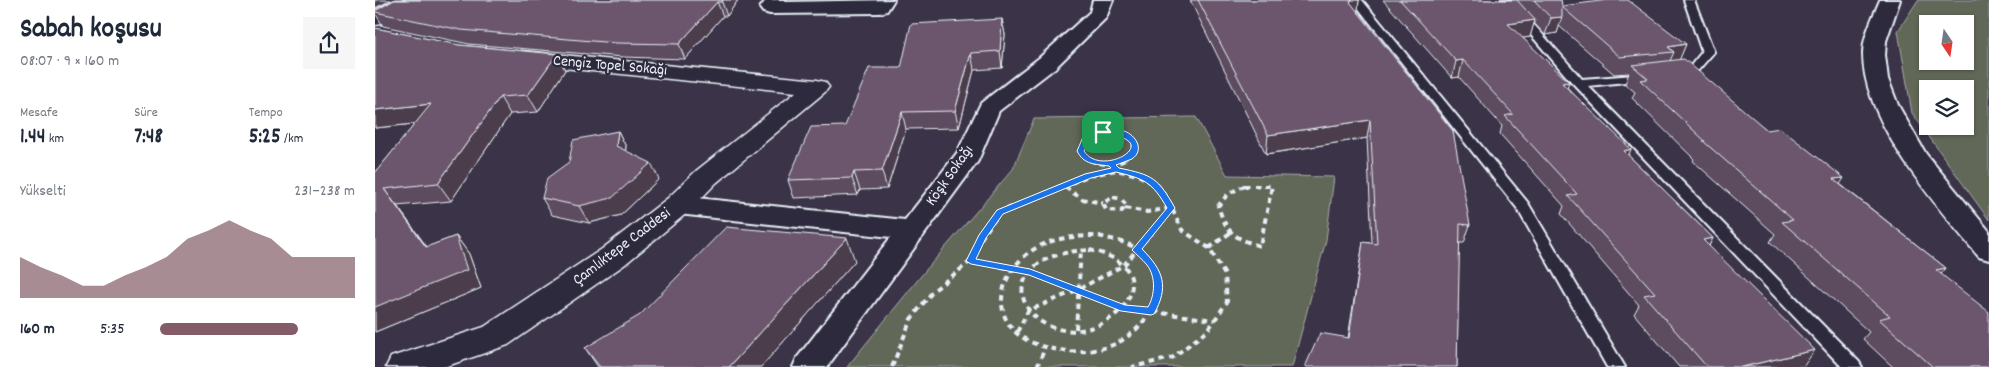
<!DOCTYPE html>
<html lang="tr">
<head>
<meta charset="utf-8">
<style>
  body { margin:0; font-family:Dekko,sans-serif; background:#f6f6f7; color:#1f2937; height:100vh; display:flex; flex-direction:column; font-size:19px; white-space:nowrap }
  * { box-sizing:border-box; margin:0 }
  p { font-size:16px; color:#747a83 }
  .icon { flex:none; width:28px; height:28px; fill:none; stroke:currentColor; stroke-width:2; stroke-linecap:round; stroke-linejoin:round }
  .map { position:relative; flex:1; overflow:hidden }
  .drawer { display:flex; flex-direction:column; background:#fff; width:375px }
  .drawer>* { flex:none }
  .needle { width:32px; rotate:167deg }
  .buttons { position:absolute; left:1544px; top:15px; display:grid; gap:10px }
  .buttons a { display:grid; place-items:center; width:55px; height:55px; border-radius:0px; background:#fff; box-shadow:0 1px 4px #0004; font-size:25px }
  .pin { position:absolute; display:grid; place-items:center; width:42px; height:42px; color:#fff; margin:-21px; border-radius:10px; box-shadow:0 2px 8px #0006 }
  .round { display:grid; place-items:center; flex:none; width:52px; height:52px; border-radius:0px; background:#f6f6f7 }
  .headline { display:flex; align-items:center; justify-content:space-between; height:85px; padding:0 20px }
  h1 { font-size:28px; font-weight:700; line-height:38px }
  .stats { display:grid; grid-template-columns:repeat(3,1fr); gap:8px; height:85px; padding:5px 20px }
  .stats div { display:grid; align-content:center }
  .stats b { font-size:21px; font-weight:700 }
  .stats small { font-size:14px; font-weight:400 }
  .stats p { font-size:14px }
  .chart { height:140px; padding:10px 20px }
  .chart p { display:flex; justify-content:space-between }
  .chart svg { width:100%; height:90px; margin-top:5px; fill:#845c67; opacity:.7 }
  ul { padding:0 20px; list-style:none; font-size:16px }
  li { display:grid; grid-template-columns:80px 60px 1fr; align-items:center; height:38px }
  li i { height:12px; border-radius:6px; background:#845c67 }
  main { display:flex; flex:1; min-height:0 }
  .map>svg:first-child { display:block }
</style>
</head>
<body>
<main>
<section class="drawer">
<div class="headline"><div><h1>Sabah koşusu</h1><p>08:07 · 9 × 160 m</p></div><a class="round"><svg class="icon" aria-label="share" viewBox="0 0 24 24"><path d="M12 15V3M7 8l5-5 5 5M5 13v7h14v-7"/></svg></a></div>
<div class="stats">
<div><p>Mesafe</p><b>1.44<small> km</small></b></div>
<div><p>Süre</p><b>7:48</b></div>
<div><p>Tempo</p><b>5:25<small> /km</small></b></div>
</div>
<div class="chart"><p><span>Yükselti</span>231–238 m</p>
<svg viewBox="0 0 160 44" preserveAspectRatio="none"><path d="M0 44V24L10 29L20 33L30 38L40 38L50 33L60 29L70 24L80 15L90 11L100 6L110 11L120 15L130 24L140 24L150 24L160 24V44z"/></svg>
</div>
<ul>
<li><b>160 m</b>5:35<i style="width:71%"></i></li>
</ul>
</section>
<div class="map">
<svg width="1614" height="367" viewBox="0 0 1614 367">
  <rect width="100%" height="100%" fill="#3b3347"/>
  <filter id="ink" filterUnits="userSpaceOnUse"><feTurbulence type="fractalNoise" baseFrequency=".02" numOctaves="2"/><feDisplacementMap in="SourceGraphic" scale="10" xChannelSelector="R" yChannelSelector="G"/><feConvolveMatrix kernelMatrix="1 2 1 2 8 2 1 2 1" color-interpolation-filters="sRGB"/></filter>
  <g filter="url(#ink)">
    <!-- green -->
    <path fill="#626759" stroke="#a5aca8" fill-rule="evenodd" d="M 1543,0 L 1614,0 L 1614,220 L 1537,113 L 1523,31 ZM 1552,24 L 1590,24 L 1590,61 L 1552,61 ZM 1552,89 L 1590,89 L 1590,126 L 1552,126 Z
      M 821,117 L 852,175 L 959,177 L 951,240 L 917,367 L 472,367 L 550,271 L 638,169 L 659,119 Z"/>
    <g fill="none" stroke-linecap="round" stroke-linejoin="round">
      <defs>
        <path id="lane" d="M 977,0 L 987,0 L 1153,203 L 1250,367 L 1232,367 L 1142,208 Z
          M 1126,0 L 1137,0 L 1207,79 L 1273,74 L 1275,76 L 1269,80 L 1213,86 L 1484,362 L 1487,367 L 1467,367 L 1192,77 Z
          M 1309,0 L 1319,0 L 1339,52 L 1320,74 L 1303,77 L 1297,73 L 1299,71 L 1313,69 L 1327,52 Z"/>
        <path id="street" d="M 391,0 L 411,0 L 410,2 L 519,0 L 512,11 L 505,13 L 395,14 L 388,12 L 385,8 Z
          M 718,0 L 738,0 L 731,18 L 680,68 L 624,111 L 603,161 L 452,367 L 418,367 L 422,358 L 516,237 L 303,214 L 293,211 L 289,205 L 293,199 L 303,196 L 530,220 L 582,153 L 606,103 L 664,58 L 715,12 Z
          M 1505,0 L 1525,0 L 1511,41 L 1510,55 L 1513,79 L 1523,105 L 1551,154 L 1614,231 L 1614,260 L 1604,257 C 1562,206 1488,123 1488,54 C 1488,36 1498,17 1505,0 Z"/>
        <path id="secondary" d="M 20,0 L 45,0 L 42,4 L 8,24 L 0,25 L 0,10 Z
          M 147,51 L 442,80 L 450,82 L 454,87 L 450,92 L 341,183 L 313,212 L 249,265 L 133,345 L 69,367 L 11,367 L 16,357 L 109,327 L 227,249 L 293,198 L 321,171 L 421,92 L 139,63 L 136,58 L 139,53 Z"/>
      </defs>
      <!-- lane casing -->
      <use href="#lane" stroke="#e8f1f8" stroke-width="4"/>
      <!-- street casing -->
      <use href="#street" stroke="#e8f1f8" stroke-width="4"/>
      <!-- secondary casing -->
      <use href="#secondary" stroke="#e8f1f8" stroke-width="3"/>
      <!-- path-far1 -->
      <path stroke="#e8f1f8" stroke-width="2.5" stroke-dasharray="4.5 3" stroke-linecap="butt" d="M 717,161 L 705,151 L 711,139 C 732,130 741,126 759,143 L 757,152 L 748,161"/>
      <!-- path -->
      <path stroke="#e8f1f8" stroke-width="4" stroke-dasharray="5.5 4.5" stroke-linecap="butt" d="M 715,160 C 726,165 739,166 750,160
        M 869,186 L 897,186 L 885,246 C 858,238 852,233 843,206 L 853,194 Z
        M 690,187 L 707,199 L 728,203
        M 738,197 L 746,199 L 751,205 L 747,211 L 731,210 L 728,203 Z
        M 750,208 L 772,212 L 795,208
        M 724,236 C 735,239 747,241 757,246 C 804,272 779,326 740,344 C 714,355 683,353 658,343 C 610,323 623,270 661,248 C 680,237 703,236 724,236 Z
        M 834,248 L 855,233
        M 714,250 C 806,269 730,353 672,325 C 646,312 637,283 663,264 C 677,254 697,251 714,250 Z
        M 596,261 L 655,272 L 749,308 L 839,320
        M 701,329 L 706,250
        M 642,332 L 653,311 L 702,290 L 749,265 L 796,209
        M 517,367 L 536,319 L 558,291 L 596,261 L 607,237 L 625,212 L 713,176 L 741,170 L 763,175 L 783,186 L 793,200 L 807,230 L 834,248 L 850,275 L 852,302 L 833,330 L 797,358 L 757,367
        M 662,367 L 670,348"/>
      <!-- lane -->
      <use href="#lane" fill="#2f2a3d" fill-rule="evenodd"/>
      <!-- street -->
      <use href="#street" fill="#2f2a3d" fill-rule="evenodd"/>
      <!-- secondary -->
      <use href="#secondary" fill="#2f2a3d" fill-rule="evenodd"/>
    </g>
    <!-- wall -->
    <path fill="#5d4b5e" stroke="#e8f1f8" d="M 19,0 L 363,0 L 352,16 L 348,16 L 310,59 L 248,57 L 94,44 L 8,26 L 0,13 L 0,11 Z
      M 815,0 L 984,0 L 983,10 L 982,11 L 1095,225 L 1089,243 L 1084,243 L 1082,367 L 973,338 L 988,242 L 997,243 L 992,138 L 891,154 Z
      M 1008,0 L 1186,0 L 1187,6 L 1311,44 L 1304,60 L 1392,130 L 1465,184 L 1571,268 L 1566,274 L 1614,367 L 1518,367 L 1488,339 L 1494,332 L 1395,242 L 1400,234 L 1318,161 L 1319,159 L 1257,98 L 1260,92 L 1250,84 L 1254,73 L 1239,74 L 1184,26 L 1182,33 L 1170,35 L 1159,23 L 1155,37 L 1148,38 L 1254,156 L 1338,238 L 1334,246 L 1428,367 L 1304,367 L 1259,314 L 1264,305 L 1186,214 L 1189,206 L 1125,134 L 1127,126 L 1084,77 L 1077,78 Z
      M 627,19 L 630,35 L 627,68 L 599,70 L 584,128 L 531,129 L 512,189 L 485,190 L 483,195 L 419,198 L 413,180 L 470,126 Z
      M 0,28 L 84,45 L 182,54 L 190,70 L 163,112 L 135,114 L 76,201 L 22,206 L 52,247 L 81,236 L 94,254 L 106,288 L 0,332 L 0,173 L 40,124 L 0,128 Z
      M 243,131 L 251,147 L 250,151 L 284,179 L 246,215 L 214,223 L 177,215 L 167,198 Z
      M 480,261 L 386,367 L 223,367 L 210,348 Z"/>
    <!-- shaded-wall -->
    <path fill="#4c3d4c" stroke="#e8f1f8" d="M 0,0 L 16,0 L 0,8 Z
      M 348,0 L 363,0 L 352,16 L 347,2 Z
      M 977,0 L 984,0 L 983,10 L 973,19 L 975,2 Z
      M 342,2 L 348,16 L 310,59 L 304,44 Z
      M 1187,17 L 1182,33 L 1170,35 L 1176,18 Z
      M 627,19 L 630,35 L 627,68 L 625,51 Z
      M 1160,20 L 1155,37 L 1128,41 L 1133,24 Z
      M 1311,44 L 1304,61 L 1294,63 L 1299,52 L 1293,47 Z
      M 596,53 L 599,70 L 584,128 L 580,111 Z
      M 182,54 L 190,70 L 163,112 L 153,95 Z
      M 1088,60 L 1084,77 L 1077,78 L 1081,61 Z
      M 1194,82 L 1188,100 L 1187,83 Z
      M 125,97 L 135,114 L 76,201 L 63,183 Z
      M 56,104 L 68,121 L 0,128 L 0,110 Z
      M 527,112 L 531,129 L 512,189 L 507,171 Z
      M 995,120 L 992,138 L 891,154 L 893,135 Z
      M 243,131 L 251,147 L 249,162 L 241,146 Z
      M 1256,149 L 1249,168 L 1249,151 Z
      M 276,163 L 284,179 L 246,215 L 214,223 L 204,206 Z
      M 479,172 L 485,190 L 483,195 L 477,178 Z
      M 1469,178 L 1457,197 L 1458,179 Z
      M 9,189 L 22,206 L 65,265 L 51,247 Z
      M 81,236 L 94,254 L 106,288 L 0,332 L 0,307 Z
      M 472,238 L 480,261 L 386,367 L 354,367 Z
      M 1338,238 L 1328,257 L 1328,240 Z
      M 1571,268 L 1555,288 L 1561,270 Z
      M 1440,350 L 1428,367 L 1367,367 Z"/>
    <!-- building -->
    <path fill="#6c576d" stroke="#e8f1f8" d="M 19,0 L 348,0 L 347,2 L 342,2 L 304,44 L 241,43 L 86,30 L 0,12 L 0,11 Z
      M 823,0 L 977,0 L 975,2 L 1078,131 L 1095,225 L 1085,224 L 1082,367 L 930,367 L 945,333 L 974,338 L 988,242 L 1002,244 L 995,120 L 893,135 Z
      M 1025,0 L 1142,0 L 1160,20 L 1133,24 L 1194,82 L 1187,83 L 1256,149 L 1249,151 L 1338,238 L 1328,240 L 1440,350 L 1367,367 L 1332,367 L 1269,295 L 1280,293 L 1193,196 L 1202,194 L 1130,116 L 1138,114 L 1088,60 L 1081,61 Z
      M 1159,0 L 1186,0 L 1187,6 L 1233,0 L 1253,0 L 1311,44 L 1293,47 L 1299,52 L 1245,57 L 1187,7 L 1187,17 L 1176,18 Z
      M 627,19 L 625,51 L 596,53 L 580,111 L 527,112 L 507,171 L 479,172 L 477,178 L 413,180 L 436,127 L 470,126 L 494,68 L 526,68 L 536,24 Z
      M 0,28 L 84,45 L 182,54 L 153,95 L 125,97 L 63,183 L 9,189 L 51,247 L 81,236 L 92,270 L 0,307 L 0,173 L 56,104 L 0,110 Z
      M 1309,59 L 1392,130 L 1405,128 L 1469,178 L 1458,179 L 1571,268 L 1561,270 L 1614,312 L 1614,367 L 1558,367 L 1504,319 L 1515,316 L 1407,222 L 1418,220 L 1328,141 L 1330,141 L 1265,80 L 1273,79 L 1257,65 Z
      M 243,131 L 241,146 L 276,163 L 237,198 L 204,206 L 167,198 L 172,178 L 194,162 L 198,140 Z
      M 351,227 L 472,238 L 354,367 L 225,367 L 210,348 L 265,315 Z"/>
  </g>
  <!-- route -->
  <path fill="#1a73e8" stroke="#fff" fill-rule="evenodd" d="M 728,129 C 735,130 742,130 749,131 C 761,135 770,150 757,159 C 752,161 746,163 741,165 L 744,168 C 778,175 783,178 800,208 L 767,249 C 789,271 794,287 779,314 L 776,315 L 746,311 L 654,275 L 596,264 L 591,261 L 604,235 L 622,210 L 710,174 L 736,168 L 734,166 C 720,164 709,165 702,151 L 708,137 ZM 729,134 C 793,140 726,179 709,151 L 714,140 ZM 741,172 C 770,179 777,182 792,208 L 757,250 C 762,255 767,259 772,265 C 781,277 780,295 773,307 L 750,305 L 655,269 L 601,259 L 611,238 L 628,214 L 716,178 Z"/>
  <g text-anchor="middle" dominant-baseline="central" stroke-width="4.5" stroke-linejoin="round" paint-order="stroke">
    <!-- street labels -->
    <g font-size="16" fill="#e8f1f8" stroke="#2f2a3d">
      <text transform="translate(235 66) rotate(5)">Cengiz Topel Sokağı</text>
      <text transform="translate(575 176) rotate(-55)">Köşk Sokağı</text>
      <text transform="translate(247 247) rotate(-37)">Çamlıktepe Caddesi</text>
    </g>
  </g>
</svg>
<div class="buttons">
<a><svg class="needle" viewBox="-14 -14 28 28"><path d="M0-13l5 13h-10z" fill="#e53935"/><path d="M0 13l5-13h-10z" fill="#747a83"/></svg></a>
<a><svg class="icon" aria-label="layers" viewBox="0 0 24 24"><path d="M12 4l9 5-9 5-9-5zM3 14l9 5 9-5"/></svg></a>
</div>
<div class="pin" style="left:728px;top:132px;background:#1e9e55"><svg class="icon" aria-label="arrive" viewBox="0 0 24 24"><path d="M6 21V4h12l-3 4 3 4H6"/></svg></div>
</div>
</main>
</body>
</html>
